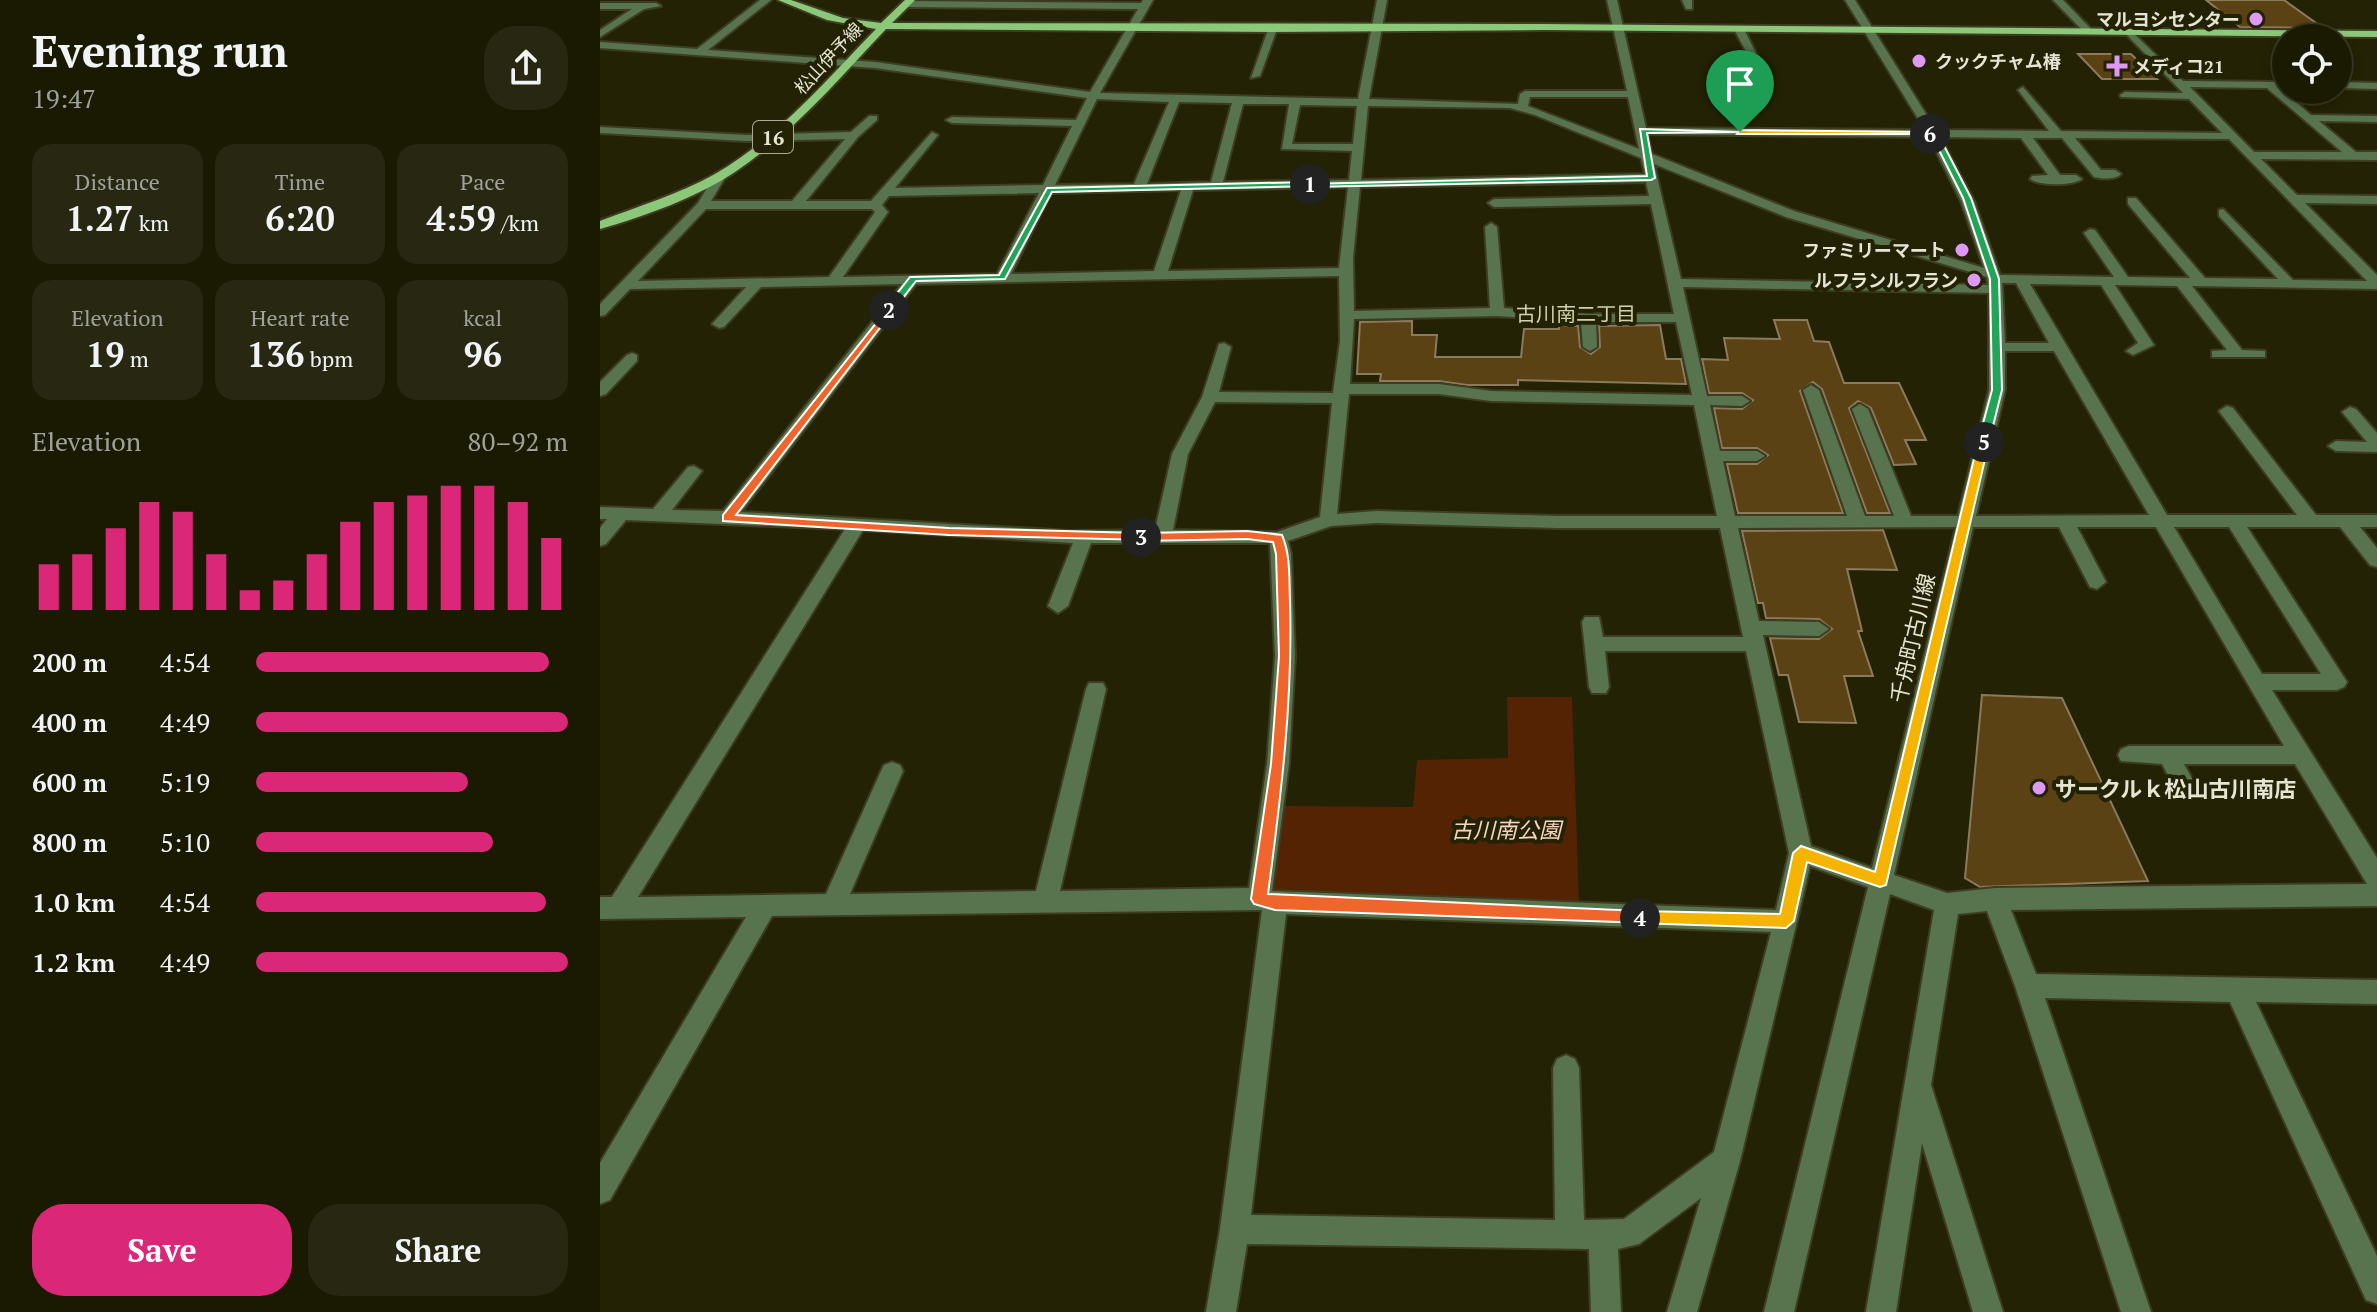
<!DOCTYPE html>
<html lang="en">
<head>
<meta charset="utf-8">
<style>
  body { margin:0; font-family:"PT Serif","Noto Sans JP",serif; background:#272712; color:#f1f3f6; height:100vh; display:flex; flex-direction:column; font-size:30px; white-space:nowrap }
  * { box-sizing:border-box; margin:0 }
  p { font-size:26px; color:#9fa19a }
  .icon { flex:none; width:44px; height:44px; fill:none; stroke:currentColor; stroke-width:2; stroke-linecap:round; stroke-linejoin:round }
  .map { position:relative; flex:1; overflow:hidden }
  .sheet { display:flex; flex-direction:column; background:#1a1a03; width:600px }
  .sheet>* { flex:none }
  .fabs { position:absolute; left:1672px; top:24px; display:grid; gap:16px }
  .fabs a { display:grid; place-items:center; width:80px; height:80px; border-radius:50%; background:#1a1a03; box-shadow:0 4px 12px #0003,0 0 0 2px #383825; font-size:40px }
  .pin { position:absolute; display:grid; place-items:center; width:68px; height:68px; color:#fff; margin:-82px -34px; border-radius:50% 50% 50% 0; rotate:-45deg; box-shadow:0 0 8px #0007 }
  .pin .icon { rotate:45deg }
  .km { position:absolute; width:40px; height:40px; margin:-20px; border-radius:50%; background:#222; color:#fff; font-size:22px; line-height:40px; text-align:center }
  .round { display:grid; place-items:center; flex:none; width:84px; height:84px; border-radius:32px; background:#272712 }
  .overview { display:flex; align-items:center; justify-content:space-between; height:136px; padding:0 32px }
  h1 { font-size:44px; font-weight:800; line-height:60px }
  .metrics { display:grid; grid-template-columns:repeat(3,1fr); gap:12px; height:136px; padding:8px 32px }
  .metrics div { display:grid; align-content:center; border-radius:20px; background:#272712; text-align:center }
  .metrics b { font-size:34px; font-weight:800 }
  .metrics small { font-size:22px; font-weight:400 }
  .metrics p { font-size:22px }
  .chart { height:224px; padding:16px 32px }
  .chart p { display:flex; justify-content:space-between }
  .chart svg { width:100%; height:144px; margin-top:8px; stroke:#db2777; stroke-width:6 }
  .action { display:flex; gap:16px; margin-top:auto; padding:16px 32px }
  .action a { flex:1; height:92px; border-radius:32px; background:#db2777; color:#fff; font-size:32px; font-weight:800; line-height:92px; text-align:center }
  .action a+a { background:#272712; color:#f1f3f6 }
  ul { padding:0 32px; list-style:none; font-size:26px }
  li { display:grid; grid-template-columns:128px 96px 1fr; align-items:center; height:60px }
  li i { height:20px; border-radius:10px; background:#db2777 }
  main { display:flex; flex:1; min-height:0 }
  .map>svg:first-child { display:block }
</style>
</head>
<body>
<main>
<section class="sheet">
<div class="overview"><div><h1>Evening run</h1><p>19:47</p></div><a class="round"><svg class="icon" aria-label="share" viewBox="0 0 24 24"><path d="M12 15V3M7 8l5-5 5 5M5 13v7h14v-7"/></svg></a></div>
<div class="metrics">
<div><p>Distance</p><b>1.27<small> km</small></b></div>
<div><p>Time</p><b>6:20</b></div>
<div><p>Pace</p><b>4:59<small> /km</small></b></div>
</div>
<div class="metrics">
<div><p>Elevation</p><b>19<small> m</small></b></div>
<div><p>Heart rate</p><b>136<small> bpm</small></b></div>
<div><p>kcal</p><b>96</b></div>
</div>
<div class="chart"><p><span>Elevation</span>80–92 m</p>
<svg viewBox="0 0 160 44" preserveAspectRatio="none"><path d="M5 44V30M15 44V27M25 44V19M35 44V11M45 44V14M55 44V27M65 44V38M75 44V35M85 44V27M95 44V17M105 44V11M115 44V9M125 44V6M135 44V6M145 44V11M155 44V22"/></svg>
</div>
<ul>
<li><b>200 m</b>4:54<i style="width:94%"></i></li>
<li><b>400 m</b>4:49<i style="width:100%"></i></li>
<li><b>600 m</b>5:19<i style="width:68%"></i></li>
<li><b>800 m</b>5:10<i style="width:76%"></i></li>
<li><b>1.0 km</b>4:54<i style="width:93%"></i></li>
<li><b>1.2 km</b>4:49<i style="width:100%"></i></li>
</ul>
<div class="action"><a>Save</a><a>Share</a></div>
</section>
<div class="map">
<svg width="1777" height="1312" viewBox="0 0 1777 1312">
  <rect width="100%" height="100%" fill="#232204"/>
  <!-- green -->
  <path fill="#542304" d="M 907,697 L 972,697 L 979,902 L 674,890 L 683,806 L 813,807 L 817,760 L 908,758 Z"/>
  <!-- building -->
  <path fill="#5b4214" stroke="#8c7a5d" stroke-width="2" d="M 1606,0 L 1684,0 L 1723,28 L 1640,27 Z
    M 1478,54 L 1531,54 L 1557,79 L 1502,79 Z
    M 1174,320 L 1207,320 L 1214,341 L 1229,342 L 1244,383 L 1299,383 L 1326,440 L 1305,440 L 1316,464 L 1294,465 L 1271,408 L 1258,401 L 1249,408 L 1290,513 L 1267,513 L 1222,389 L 1213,382 L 1200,391 L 1243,513 L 1138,513 L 1127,464 L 1157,464 L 1168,455 L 1157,448 L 1122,448 L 1114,408 L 1142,409 L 1153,400 L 1142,393 L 1109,393 L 1102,359 L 1128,360 L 1124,338 L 1180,339 Z
    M 812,321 L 812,335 L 837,335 L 835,357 L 921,357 L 924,329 L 959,329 L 959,325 L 978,326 L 980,347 L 991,354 L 1000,347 L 999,326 L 1060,325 L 1066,359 L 1081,359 L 1086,384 L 918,380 L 918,385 L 867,385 L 839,381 L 780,381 L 781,374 L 757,374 L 760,322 Z
    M 1283,530 L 1297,570 L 1247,569 L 1262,631 L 1258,631 L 1273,676 L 1244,676 L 1256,723 L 1199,722 L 1188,675 L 1179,675 L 1170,638 L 1219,639 L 1232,629 L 1219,619 L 1166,618 L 1163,603 L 1158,603 L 1142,531 Z
    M 1382,695 L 1462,698 L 1548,881 L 1380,887 L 1365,878 Z"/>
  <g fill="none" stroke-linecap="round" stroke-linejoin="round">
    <defs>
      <path id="minor" d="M 160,0 L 171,0 L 108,50 L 275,62 L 490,92 L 538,9 L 306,7 L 301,4 L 306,1 L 541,3 L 543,0 L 553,0 L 500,93 L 758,99 L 777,0 L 787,0 L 769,99 L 918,104 L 920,94 L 925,91 L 1027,91 L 1007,0 L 1017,0 L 1046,128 L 1325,130 L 1245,0 L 1255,0 L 1336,130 L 1449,131 L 1418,90 L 1423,87 L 1461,131 L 1622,133 L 1589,99 L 1521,97 L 1520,95 L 1525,92 L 1583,93 L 1526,34 L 1529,29 L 1583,81 L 1682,82 L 1686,87 L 1680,88 L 1711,115 L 1777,116 L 1777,122 L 1719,121 L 1756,152 L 1777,152 L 1777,160 L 1661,159 L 1697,195 L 1777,196 L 1777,204 L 1705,203 L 1777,275 L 1777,289 L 1592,286 L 1642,350 L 1665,351 L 1665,357 L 1612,357 L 1612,351 L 1627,350 L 1577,286 L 1515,285 L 1554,345 L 1533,355 L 1526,351 L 1538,343 L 1501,285 L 1430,284 L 1567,515 L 1697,515 L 1619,411 L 1627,406 L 1633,408 L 1716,515 L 1777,515 L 1777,527 L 1760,527 L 1777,548 L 1777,567 L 1770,565 L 1740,527 L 1647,527 L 1747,682 L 1744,687 L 1737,690 L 1672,690 L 1777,858 L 1777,906 L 1411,910 L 1436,974 L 1777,980 L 1777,1004 L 1656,1002 L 1777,1256 L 1777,1304 L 1766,1300 L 1630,1002 L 1445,998 L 1551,1312 L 1521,1312 L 1415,986 L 1387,911 L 1358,914 L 1331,1085 L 1403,1312 L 1373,1312 L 1322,1143 L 1296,1312 L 1266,1312 L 1334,910 L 1290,894 L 1194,1312 L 1164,1312 L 1268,887 L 1210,866 L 1140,1161 L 1097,1312 L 1067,1312 L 1101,1198 L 1039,1244 L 1018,1249 L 1021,1312 L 991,1312 L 989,1249 L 647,1244 L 636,1312 L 606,1312 L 620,1229 L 662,910 L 659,910 L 172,916 L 10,1200 L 0,1204 L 0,1163 L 146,917 L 0,919 L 0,897 L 12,897 L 245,529 L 26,520 L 6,544 L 0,546 L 0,528 L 7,519 L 0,519 L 0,507 L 53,509 L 88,467 L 94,466 L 102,471 L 72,510 L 123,511 L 302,284 L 161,287 L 124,327 L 119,328 L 112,324 L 146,287 L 30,289 L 5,315 L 0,316 L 0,304 L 98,203 L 116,173 L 126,176 L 111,201 L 192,201 L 245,139 L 146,141 L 0,133 L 0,127 L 146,135 L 251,132 L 269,116 L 277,116 L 277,120 L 258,137 L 206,201 L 271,201 L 332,132 L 338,135 L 295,188 L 443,185 L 472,126 L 352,123 L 346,120 L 352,117 L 476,120 L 487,98 L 275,68 L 0,48 L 0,42 L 97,49 ZM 1590,87 L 1667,88 L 1742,152 L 1654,152 ZM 930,97 L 1028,97 L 1039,149 L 928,106 ZM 497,99 L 569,102 L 534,184 L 455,185 ZM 579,102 L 632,103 L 611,182 L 547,184 ZM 643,104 L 689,104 L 682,149 L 752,151 L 749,180 L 623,182 ZM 700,105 L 757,106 L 753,144 L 692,144 ZM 768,106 L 910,108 L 935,115 L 1041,158 L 1045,174 L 761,180 ZM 1047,134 L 1329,137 L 1361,201 L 1384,268 L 1194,211 L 1052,154 ZM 1340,137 L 1421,138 L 1448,175 L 1432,176 L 1430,179 C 1440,186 1472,186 1482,179 L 1476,175 L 1460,175 L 1433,138 L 1462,138 L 1494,177 C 1502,179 1515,180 1521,174 L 1515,170 L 1501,170 L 1475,138 L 1629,139 L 1767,281 L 1693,280 L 1623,209 L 1619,210 L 1619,216 L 1678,279 L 1605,278 L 1536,198 L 1528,198 L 1528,204 L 1590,278 L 1528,277 L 1495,230 L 1490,229 L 1484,233 L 1514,277 L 1400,275 L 1374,201 ZM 1054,164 L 1186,217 L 1387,277 L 1388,285 L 1081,279 ZM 1046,182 L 1049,196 L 894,199 L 888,203 L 894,207 L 1051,204 L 1074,314 L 988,314 L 904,308 L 897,227 L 891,223 L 885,227 L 890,308 L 754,311 L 753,258 L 760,187 ZM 748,187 L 739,268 L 568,271 L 593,190 ZM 581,190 L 554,271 L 411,274 L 451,193 ZM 439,193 L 397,274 L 243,277 L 288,212 L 282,205 L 289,196 ZM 106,209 L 272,209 L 275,212 L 229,277 L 38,281 ZM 739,276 L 740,341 L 733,393 L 619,392 L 631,347 L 624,343 L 619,344 L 602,397 L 572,454 L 555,530 L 471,531 L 141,512 L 316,284 ZM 1402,283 L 1416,283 L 1449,343 L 1405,343 ZM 1083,287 L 1389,293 L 1389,390 L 1358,516 L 1311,516 L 1268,409 L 1260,404 L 1252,409 L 1294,516 L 1265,516 L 1219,390 L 1211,385 L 1203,390 L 1247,516 L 1135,516 L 1123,461 L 1157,461 L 1165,456 L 1157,451 L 1120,451 L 1110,405 L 1142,406 L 1150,401 L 1142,396 L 1107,396 ZM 897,316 L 981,322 L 983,347 L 990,351 L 997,347 L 996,322 L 1076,322 L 1092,395 L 891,391 L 839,384 L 750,384 L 754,319 ZM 1405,351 L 1454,351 L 1549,515 L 1376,516 L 1405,390 ZM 749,394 L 839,394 L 891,401 L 1094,405 L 1117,516 L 957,516 L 776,511 L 737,514 ZM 615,402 L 732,403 L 720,517 L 677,532 L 573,530 L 588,454 ZM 776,523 L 957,528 L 1120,528 L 1143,637 L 1003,637 L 999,617 L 985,617 L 982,622 L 989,687 L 992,693 L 1006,693 L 1009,687 L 1005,651 L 1146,651 L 1189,853 L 1176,910 L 672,891 L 689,764 L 695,656 L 691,554 L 688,541 L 731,526 ZM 1356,527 L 1272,868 L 1211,846 L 1163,635 L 1219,636 L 1229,629 L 1219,622 L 1159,621 L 1138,528 ZM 1373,527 L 1459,527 L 1490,587 L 1497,589 L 1506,582 L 1477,527 L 1556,527 L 1684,746 L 1529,746 L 1521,749 L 1518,755 L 1521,761 L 1562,764 L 1576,790 L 1584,793 L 1592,790 L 1595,784 L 1584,764 L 1695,764 L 1767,884 L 1395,888 L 1347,893 L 1294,875 ZM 1574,527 L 1629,527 L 1721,674 L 1662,674 ZM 263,530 L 473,543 L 448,606 L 458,613 L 468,606 L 491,543 L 670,543 L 675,656 L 667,764 L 649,888 L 460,891 L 506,689 L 503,683 L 489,683 L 486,689 L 436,891 L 250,894 L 303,771 L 300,765 L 292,762 L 284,765 L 281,771 L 226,894 L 38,897 ZM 686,914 L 1171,932 L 1114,1152 L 1024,1219 L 984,1220 L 979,1068 L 975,1059 L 966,1055 L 957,1059 L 953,1068 L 955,1220 L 651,1215 Z
        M 1082,0 L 1092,0 L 1092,9 L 1086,9 Z
        M 1453,0 L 1463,0 L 1492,30 L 1492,34 L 1486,34 Z
        M 0,3 L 56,3 L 61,6 L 44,9 L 0,37 L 0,30 L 32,9 L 0,9 Z
        M 1139,26 L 1144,29 L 1165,72 L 1156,70 L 1134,29 Z
        M 669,27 L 677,29 L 660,76 L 651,78 Z
        M 1738,82 L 1777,83 L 1777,89 L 1738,88 Z
        M 32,353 L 37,355 L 37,361 L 6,394 L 0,396 L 0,382 L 27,355 Z
        M 1750,407 L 1756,409 L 1777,433 L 1777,452 L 1736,451 L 1728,446 L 1736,441 L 1767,442 L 1742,412 Z"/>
      <path id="major" d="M 178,0 L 191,0 L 243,18 L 281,23 L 305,0 L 315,0 L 292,23 L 943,24 L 1777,31 L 1777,37 L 943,30 L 672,32 L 286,29 C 239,79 193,133 135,172 C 96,198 45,216 0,229 L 0,221 C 39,206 79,194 115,174 C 178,138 226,80 276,29 L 227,20 Z"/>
    </defs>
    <!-- minor casing -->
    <use href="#minor" stroke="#3e3d21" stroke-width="4"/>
    <!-- major casing -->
    <use href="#major" stroke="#3e3d21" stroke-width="4"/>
    <!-- minor -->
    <use href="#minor" fill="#57744e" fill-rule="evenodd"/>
    <!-- major -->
    <use href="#major" fill="#8bc879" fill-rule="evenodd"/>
  </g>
  <!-- split-1 -->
  <path fill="#22a559" stroke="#fff" stroke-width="2" d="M 1040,129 L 1143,132 L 1047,133 L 1055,178 L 1051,180 L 710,187 L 706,184 L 1047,176 Z"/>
  <!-- split-2 -->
  <path fill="#22a559" stroke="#fff" stroke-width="2" d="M 710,182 L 713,186 L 452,192 L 405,279 L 316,281 L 292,312 L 284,310 L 310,277 L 399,275 L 447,188 Z"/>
  <!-- split-3 -->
  <path fill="#f0652b" stroke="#fff" stroke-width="2" d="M 289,307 L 292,312 L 136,515 L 349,528 L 541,533 L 546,534 L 546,540 L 349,535 L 123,521 L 123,515 Z"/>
  <!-- split-4 -->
  <path fill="#f0652b" stroke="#fff" stroke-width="2" d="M 647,531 L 682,535 C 691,556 689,580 690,602 C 693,700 681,796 668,894 L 1040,911 L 1048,918 L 1046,923 L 675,910 L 654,904 L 651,899 L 671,764 L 679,656 L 676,554 L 673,542 L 647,539 L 541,541 L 536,537 L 541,533 Z"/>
  <!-- split-5 -->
  <path fill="#f5b400" stroke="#fff" stroke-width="2" d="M 1384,438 L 1389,442 L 1286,885 L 1280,887 L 1207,862 L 1194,921 L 1186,928 L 1035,923 L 1033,918 L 1040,911 L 1180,914 L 1193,853 L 1201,846 L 1275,872 L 1378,442 Z"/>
  <!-- split-6 -->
  <path fill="#22a559" stroke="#fff" stroke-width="2" d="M 1330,132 L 1338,134 L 1371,198 L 1399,279 L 1402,390 L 1389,442 L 1384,445 L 1378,442 L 1392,390 L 1390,279 L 1363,198 L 1332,136 L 1327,134 Z"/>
  <!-- split-7 -->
  <path fill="#f5b400" stroke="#fff" stroke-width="2" d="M 1140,130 L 1330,132 L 1334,134 L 1137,134 Z"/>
  <!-- markers -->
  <g fill="#dd99f3" stroke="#232204" stroke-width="3">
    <circle cx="1656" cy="19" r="8"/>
    <circle cx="1319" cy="61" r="8"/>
    <path d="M1513 54h8v8h8v8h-8v8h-8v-8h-8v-8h8z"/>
    <circle cx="1362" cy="250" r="8"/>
    <circle cx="1374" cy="280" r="8"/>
    <circle cx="1439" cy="788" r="8"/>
  </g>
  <g text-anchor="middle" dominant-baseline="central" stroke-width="8" stroke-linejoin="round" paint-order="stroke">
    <!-- far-poi labels -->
    <g font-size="18" font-weight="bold" fill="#e5e5d4" stroke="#232204" text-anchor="end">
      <text x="1640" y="19">マルヨシセンター</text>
      <text x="1335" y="61" text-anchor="start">クックチャム椿</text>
      <text x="1533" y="66" text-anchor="start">メディコ21</text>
      <text x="1346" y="250">ファミリーマート</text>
      <text x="1358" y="280">ルフランルフラン</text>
    </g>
    <!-- far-street labels -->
    <g font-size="18" fill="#e5e5d4" stroke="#232204">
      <text transform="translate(228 58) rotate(-47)">松山伊予線</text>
    </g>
    <!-- shield labels -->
    <rect fill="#232204" stroke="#abaa96" stroke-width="2" x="153" y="121" width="40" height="32" rx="6"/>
    <g font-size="20" font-weight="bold" fill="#e5e5d4">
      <text x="173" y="137">16</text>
    </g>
    <!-- far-neighbourhood labels -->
    <g font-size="20" fill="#d1d1ae" stroke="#232204">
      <text x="976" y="313">古川南二丁目</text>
    </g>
    <!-- street labels -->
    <g font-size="22" fill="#e5e5d4" stroke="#232204">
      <text transform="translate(1312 638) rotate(-77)">千舟町古川線</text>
    </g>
    <!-- poi labels -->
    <g font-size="22" font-weight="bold" fill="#e5e5d4" stroke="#232204" text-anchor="start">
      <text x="1455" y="788">サークルｋ松山古川南店</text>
    </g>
    <!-- park labels -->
    <g font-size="22" font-style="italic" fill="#f8d4c2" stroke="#232204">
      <text x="906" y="829">古川南公園</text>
    </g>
  </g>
</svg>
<div class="fabs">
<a><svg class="icon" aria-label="locate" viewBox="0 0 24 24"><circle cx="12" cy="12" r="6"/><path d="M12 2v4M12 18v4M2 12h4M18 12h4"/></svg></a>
</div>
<div class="pin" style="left:1140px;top:132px;background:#1e9e55"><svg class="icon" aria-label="arrive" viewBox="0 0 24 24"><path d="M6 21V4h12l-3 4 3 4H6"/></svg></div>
<b class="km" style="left:710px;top:184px">1</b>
<b class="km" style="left:289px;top:310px">2</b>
<b class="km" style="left:541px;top:537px">3</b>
<b class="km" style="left:1040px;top:918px">4</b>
<b class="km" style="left:1384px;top:442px">5</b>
<b class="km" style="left:1330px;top:134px">6</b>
</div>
</main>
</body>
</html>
